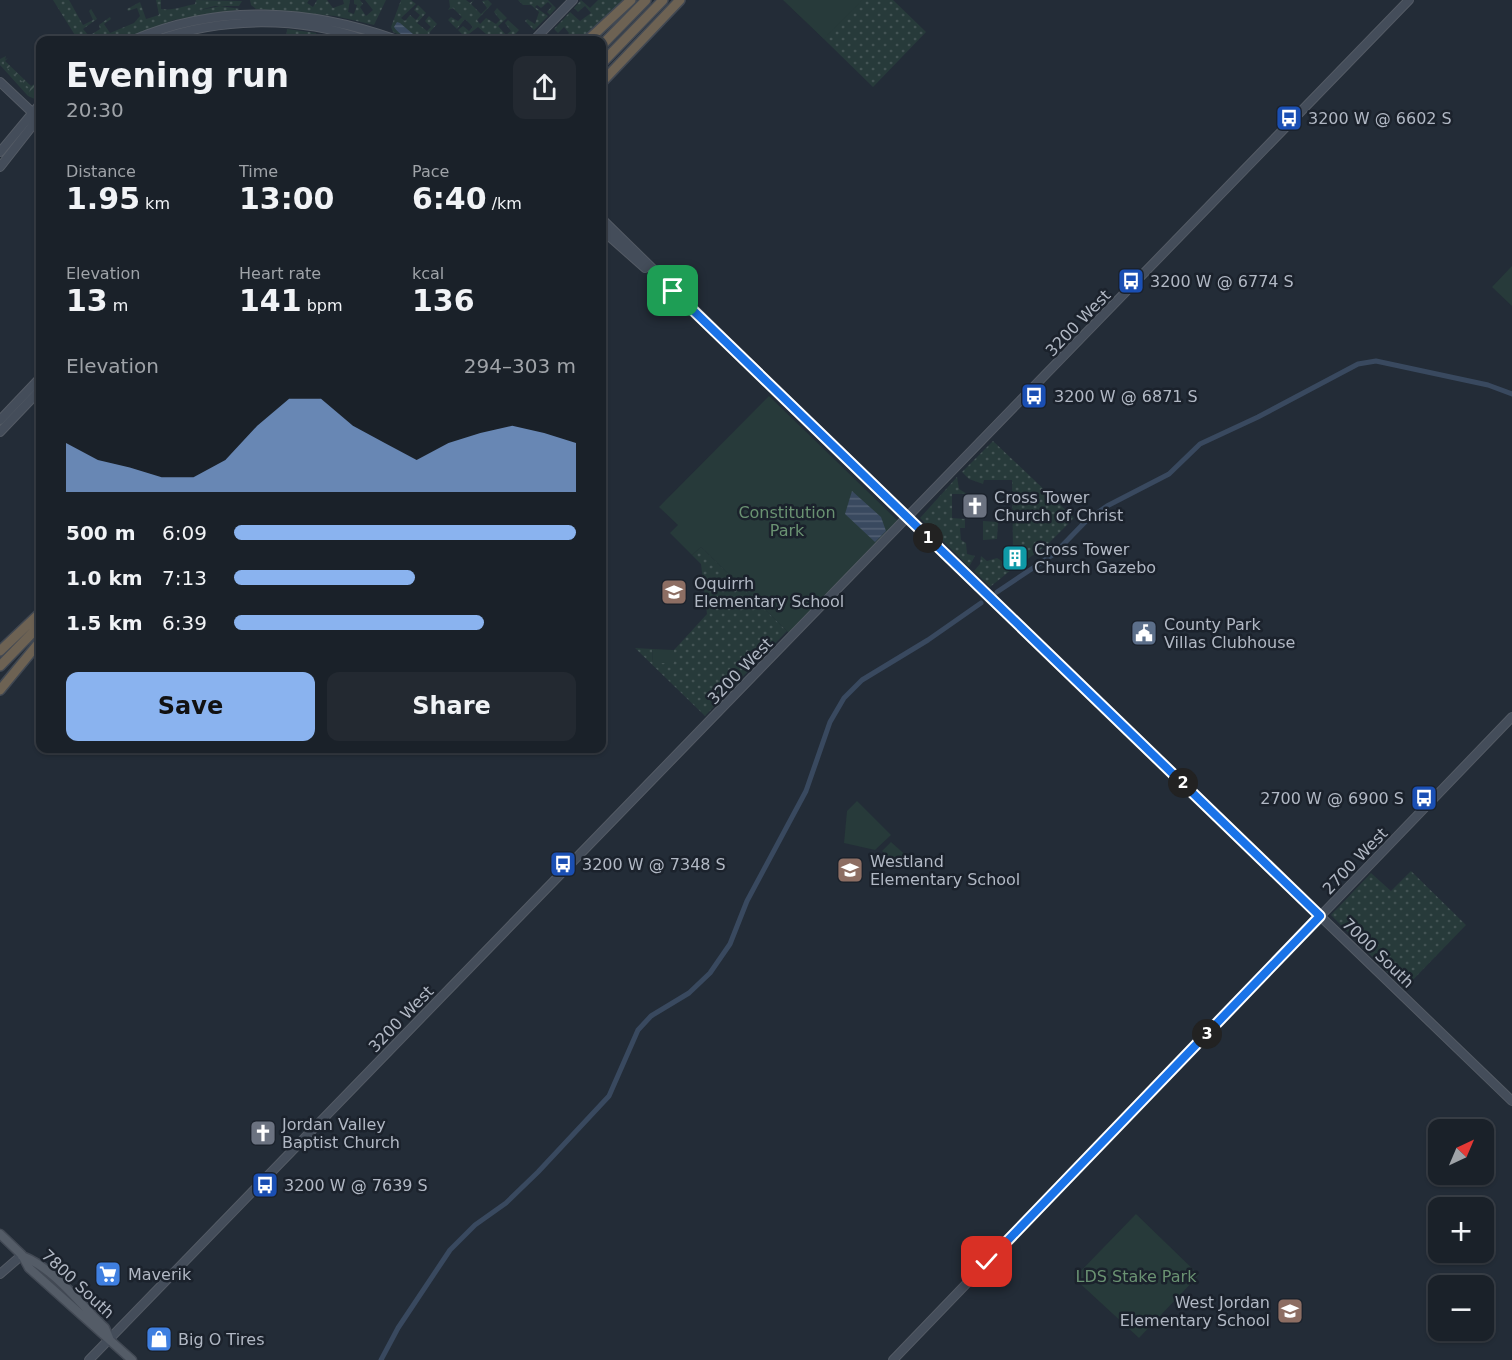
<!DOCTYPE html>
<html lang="en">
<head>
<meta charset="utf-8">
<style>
  body { margin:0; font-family:"DejaVu Sans",sans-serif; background:#232931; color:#f1f3f6; height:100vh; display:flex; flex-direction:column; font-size:22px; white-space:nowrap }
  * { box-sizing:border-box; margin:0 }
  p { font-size:20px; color:#9fa3a8 }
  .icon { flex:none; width:33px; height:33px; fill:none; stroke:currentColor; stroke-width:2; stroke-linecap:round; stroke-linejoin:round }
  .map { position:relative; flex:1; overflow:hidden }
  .details { position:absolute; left:36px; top:36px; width:570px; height:717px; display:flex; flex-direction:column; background:#1a2129; border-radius:12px; box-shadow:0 2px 4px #0004,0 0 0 2px #383e46 }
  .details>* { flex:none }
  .needle { width:39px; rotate:44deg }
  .tools { position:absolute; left:1428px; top:1119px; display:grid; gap:12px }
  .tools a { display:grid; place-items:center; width:66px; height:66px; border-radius:12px; background:#1a2129; box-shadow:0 2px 4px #0004,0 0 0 2px #383e46; font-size:30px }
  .pin { position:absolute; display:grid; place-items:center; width:51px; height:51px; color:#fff; margin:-26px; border-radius:12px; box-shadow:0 3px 9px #0006 }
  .km { position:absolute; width:30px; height:30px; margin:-15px; border-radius:50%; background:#222; color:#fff; font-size:16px; line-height:30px; text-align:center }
  .round { display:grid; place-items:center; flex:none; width:63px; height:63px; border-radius:12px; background:#232931 }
  .overview { display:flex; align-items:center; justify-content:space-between; height:102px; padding:0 30px }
  h1 { font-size:33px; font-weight:600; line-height:45px }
  .figures { display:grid; grid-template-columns:repeat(3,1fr); gap:9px; height:102px; padding:6px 30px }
  .figures div { display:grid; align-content:center }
  .figures b { font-size:30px; font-weight:600 }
  .figures small { font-size:16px; font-weight:400 }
  .figures p { font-size:16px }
  .chart { height:168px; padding:12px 30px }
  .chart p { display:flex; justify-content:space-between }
  .chart svg { width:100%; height:108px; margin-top:6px; fill:#8ab3ef; opacity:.7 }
  .cta { display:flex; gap:12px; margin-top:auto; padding:12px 30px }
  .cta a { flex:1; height:69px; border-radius:12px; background:#8ab3ef; color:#111; font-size:24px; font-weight:600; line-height:69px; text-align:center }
  .cta a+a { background:#232931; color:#f1f3f6 }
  ul { padding:0 30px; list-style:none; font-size:20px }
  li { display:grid; grid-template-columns:96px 72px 1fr; align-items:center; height:45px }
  li i { height:15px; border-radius:8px; background:#8ab3ef }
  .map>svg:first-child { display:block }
</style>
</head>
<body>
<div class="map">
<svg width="1512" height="1360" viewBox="0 0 1512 1360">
  <defs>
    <pattern id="grass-dots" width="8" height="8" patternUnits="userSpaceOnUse" patternTransform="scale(1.5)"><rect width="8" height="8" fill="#273a3a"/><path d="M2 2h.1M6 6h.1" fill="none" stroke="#445455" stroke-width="1.8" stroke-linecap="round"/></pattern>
    <pattern id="garden-furrows" width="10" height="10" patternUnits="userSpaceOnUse" patternTransform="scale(1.5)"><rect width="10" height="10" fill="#273a3a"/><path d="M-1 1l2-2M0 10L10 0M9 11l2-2" fill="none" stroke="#445455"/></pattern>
    <pattern id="water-rules" width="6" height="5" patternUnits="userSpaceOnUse" patternTransform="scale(1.5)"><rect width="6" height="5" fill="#39495f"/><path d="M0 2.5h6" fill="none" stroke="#536174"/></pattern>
  </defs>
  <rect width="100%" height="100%" fill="#232c37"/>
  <!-- grass -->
  <path fill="url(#grass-dots)" d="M 53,0 L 69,0 L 83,25 L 93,20 L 89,11 L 91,9 L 97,19 L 83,29 L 89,36 L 100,29 L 99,25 L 110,17 L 111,19 L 104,24 L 110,33 L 134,23 L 140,16 L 137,8 L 128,11 L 127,9 L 140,2 L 146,19 L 159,15 L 156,0 L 161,0 L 161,9 C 173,11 184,6 195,4 L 196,0 L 242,1 L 239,6 L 215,6 L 196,11 L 220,6 L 240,9 L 237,10 L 174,20 L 121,40 L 78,40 Z
    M 250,0 L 309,0 L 307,3 L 313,7 L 317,0 L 327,0 L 333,8 L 344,4 L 343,0 L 350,0 L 348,12 L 354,14 L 357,5 L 354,4 L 354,0 L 360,0 L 363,4 L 360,7 L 366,16 L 373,10 L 365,0 L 386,0 L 374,25 L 335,16 L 256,9 L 251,5 Z
    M 401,0 L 411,0 L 416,4 L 401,18 L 405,21 L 410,15 L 416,20 L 420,15 L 414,10 L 418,5 L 426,13 L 417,23 L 427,31 L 431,27 L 425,21 L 429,16 L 437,24 L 429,33 L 436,40 L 410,40 L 393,32 L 391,27 Z
    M 449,0 L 466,0 L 470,3 L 474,0 L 471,4 L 481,14 L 487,8 L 482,1 L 488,0 L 492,4 L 477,20 L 480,24 L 486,18 L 496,24 L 500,20 L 494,12 L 497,8 L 507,18 L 498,26 L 506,35 L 511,31 L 505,23 L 508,20 L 519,30 L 510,40 L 481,40 L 486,34 L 478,27 L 465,37 L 458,30 L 463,26 L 469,31 L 473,27 L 465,19 L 457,29 L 448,20 L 451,17 L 458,21 L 462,17 L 453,8 L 448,10 L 450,7 Z
    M 518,0 L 548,0 L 556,8 L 550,15 L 547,12 L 552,6 L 548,2 L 541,8 L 537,5 L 535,7 L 548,16 L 534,30 L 525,21 L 527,19 L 535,24 L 539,12 L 531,5 L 523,5 Z
    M 581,0 L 590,8 L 598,0 L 623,0 L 579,40 L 563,40 L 569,33 L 564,27 L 558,33 L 554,29 L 570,12 L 580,21 L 591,13 L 585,6 L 578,12 L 574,8 Z
    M 784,0 L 893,0 L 926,32 L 873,87 Z
    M 287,29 L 316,33 L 319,39 L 291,35 L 288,40 L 286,39 Z
    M 6,56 L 4,64 L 28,86 L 30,89 L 28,96 L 0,65 L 0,59 Z
    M 993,441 L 1074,518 L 1049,543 L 1021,564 L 1013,549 L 1012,480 L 984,480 L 983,484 L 969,479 L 962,472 Z
    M 957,477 L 959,489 L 967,494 L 952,494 L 952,518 L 965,519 L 965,528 L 960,528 L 961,540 L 966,543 L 967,554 L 975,556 L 969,567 L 920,518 Z
    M 983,521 L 998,522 L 997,539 L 983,540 Z
    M 701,547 L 787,631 L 705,716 L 635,648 L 652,649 L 653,663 L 674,663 L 674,650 L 707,614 L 701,564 L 692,555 Z
    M 1002,554 L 1010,559 L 1006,562 L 1011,570 L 990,587 L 974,571 L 980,564 L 981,556 L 987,561 L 997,558 L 1002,561 Z
    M 1411,871 L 1466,925 L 1404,989 L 1331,915 L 1371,873 L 1391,891 Z"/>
  <!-- park -->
  <path fill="#273a3a" d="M 783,0 L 862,0 L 824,39 Z
    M 1512,266 L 1512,306 L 1492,287 Z
    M 769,396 L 898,521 L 789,633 L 701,547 L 692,555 L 670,533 L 678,525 L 659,507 Z
    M 652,649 L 674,650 L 674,663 L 653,663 Z
    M 857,801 L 891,835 L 875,850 L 844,843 L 847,811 Z
    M 891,842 L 909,858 L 901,868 L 882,851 Z
    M 1136,1214 L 1199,1275 L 1139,1338 L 1074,1278 Z"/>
  <!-- garden -->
  <path fill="url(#garden-furrows)" d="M 8,58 L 5,61 L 31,86 L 36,83 L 36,85 L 40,86 L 40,96 L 37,100 L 28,96 L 30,89 L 27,86 L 4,65 L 4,60 Z"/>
  <!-- water -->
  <path fill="url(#water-rules)" d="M 397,22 L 400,23 L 420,40 C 412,41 399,35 394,27 Z
    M 852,491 L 881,517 L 886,531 L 875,542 L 845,514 Z"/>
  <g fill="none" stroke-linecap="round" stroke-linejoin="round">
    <!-- canal -->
    <path stroke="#39495f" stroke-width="5" d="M 997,592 L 1054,554 L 1087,520 L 1107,506 L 1169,474 L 1200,444 L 1258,417 L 1358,364 L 1376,361 L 1488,385 L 1512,394
      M 381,1360 L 398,1328 L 450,1250 L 475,1225 L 506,1203 L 538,1172 L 609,1096 L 638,1030 L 651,1016 L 689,993 L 710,973 L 730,944 L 747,901 L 806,791 L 830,722 L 844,698 L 862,680 L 928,640 L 981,603"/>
    <defs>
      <path id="secondary" d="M 133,40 C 219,3 311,9 397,40
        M 157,40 C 223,17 299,16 365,40
        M 534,40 L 573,0
        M 0,82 L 34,114
        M 0,152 L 40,104
        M 0,167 L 40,116
        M 602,219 L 908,519 L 1512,1101
        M 602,230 L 645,268
        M 0,420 L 40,378
        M 0,432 L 40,390
        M 0,1274 L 22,1255
        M 89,1360 L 1409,0
        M 893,1360 L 1512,717"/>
      <path id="primary" d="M 0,1234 L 22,1255 L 29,1268 L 132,1360
        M 22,1256 C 54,1268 80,1304 105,1328 L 109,1338"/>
      <path id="highway" d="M 588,40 L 631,0
        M 602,45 L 646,0
        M 602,63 L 663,0
        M 602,82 L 680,0
        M 0,651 L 40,613
        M 0,666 L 40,625
        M 0,690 L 37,645"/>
    </defs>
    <!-- secondary casing -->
    <use href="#secondary" stroke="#545b65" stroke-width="10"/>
    <!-- primary casing -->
    <use href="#primary" stroke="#424954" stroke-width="11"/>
    <!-- highway casing -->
    <use href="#highway" stroke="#414852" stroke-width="12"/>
    <!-- secondary -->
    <use href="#secondary" stroke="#444d5a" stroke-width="8"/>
    <!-- primary -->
    <use href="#primary" stroke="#545c67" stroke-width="8"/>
    <!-- highway -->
    <use href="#highway" stroke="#6d6253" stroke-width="9"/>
  </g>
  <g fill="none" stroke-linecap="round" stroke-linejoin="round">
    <defs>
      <path id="route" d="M 673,291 L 1320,916 L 987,1262"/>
    </defs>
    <!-- route casing -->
    <use href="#route" stroke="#fff" stroke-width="12"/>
    <!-- route -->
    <use href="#route" stroke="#1a73e8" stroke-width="8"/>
  </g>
  <!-- icons -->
  <defs>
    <symbol id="bus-square" viewBox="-11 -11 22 22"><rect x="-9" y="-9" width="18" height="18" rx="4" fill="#1a4fb4" stroke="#1b222c"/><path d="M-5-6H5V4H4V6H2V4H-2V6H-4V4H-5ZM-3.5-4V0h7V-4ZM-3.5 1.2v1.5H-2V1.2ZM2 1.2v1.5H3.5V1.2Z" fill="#fff"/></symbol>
    <symbol id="church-square" viewBox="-11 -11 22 22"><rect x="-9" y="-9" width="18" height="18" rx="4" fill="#6b7280" stroke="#1b222c"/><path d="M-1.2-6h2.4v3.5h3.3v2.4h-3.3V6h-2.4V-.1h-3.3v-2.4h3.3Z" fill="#fff"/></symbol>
    <symbol id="building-square" viewBox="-11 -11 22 22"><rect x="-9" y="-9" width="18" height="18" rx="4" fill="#0f9aa8" stroke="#1b222c"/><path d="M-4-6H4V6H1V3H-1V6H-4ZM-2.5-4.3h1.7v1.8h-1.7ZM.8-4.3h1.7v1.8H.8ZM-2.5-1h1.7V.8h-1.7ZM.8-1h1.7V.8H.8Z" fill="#fff"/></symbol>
    <symbol id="school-square" viewBox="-11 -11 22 22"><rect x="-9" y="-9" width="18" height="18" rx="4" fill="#8d6e63" stroke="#1b222c"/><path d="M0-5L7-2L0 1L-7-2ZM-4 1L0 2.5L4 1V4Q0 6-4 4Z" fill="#fff"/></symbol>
    <symbol id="civic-square" viewBox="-11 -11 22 22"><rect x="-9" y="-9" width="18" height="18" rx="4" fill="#5c6f8a" stroke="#1b222c"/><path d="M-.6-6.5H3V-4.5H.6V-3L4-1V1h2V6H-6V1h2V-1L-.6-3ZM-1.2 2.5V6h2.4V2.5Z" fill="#fff"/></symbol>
    <symbol id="supermarket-square" viewBox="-11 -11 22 22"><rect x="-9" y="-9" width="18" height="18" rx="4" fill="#3f7fe0" stroke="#1b222c"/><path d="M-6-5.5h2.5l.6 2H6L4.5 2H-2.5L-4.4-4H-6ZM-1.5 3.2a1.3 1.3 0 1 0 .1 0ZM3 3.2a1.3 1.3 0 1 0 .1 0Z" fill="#fff"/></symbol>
    <symbol id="shop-square" viewBox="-11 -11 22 22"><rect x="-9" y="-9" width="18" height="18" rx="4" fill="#3f7fe0" stroke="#1b222c"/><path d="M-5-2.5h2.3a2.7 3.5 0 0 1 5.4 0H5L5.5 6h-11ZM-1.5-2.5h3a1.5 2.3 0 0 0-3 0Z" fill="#fff"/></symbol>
  </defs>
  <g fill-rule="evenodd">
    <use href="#bus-square" x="1274" y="103" width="30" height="30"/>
    <use href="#bus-square" x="1116" y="266" width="30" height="30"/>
    <use href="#bus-square" x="1019" y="381" width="30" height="30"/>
    <use href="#church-square" x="960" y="491" width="30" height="30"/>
    <use href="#building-square" x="1000" y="543" width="30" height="30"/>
    <use href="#school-square" x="659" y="577" width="30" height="30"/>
    <use href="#civic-square" x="1129" y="618" width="30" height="30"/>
    <use href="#bus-square" x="1409" y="783" width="30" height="30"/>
    <use href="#bus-square" x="548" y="849" width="30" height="30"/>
    <use href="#school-square" x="835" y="855" width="30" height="30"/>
    <use href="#church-square" x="248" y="1118" width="30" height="30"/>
    <use href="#bus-square" x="250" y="1170" width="30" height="30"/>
    <use href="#supermarket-square" x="93" y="1259" width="30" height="30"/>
    <use href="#school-square" x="1275" y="1296" width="30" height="30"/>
    <use href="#shop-square" x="144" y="1324" width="30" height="30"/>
  </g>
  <g text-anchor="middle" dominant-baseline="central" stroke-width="5" stroke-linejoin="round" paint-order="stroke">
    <!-- poi labels -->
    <g font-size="16" fill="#b1b8c4" stroke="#1b222c" text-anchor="start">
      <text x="1308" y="118">3200 W @ 6602 S</text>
      <text x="1150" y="281">3200 W @ 6774 S</text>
      <text x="1054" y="396">3200 W @ 6871 S</text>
      <text x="994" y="497">Cross Tower<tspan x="994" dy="18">Church of Christ</tspan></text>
      <text x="1034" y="549">Cross Tower<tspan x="1034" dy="18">Church Gazebo</tspan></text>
      <text x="694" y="583">Oquirrh<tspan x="694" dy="18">Elementary School</tspan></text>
      <text x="1164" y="624">County Park<tspan x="1164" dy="18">Villas Clubhouse</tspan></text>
      <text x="1404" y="798" text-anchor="end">2700 W @ 6900 S</text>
      <text x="870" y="861">Westland<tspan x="870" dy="18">Elementary School</tspan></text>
      <text x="582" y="864">3200 W @ 7348 S</text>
      <text x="282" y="1124">Jordan Valley<tspan x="282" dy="18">Baptist Church</tspan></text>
      <text x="284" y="1185">3200 W @ 7639 S</text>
      <text x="128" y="1274">Maverik</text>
      <text x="1270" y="1302" text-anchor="end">West Jordan<tspan x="1270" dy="18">Elementary School</tspan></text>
      <text x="178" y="1339">Big O Tires</text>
    </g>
    <!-- street labels -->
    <g font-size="16" fill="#b1b8c4" stroke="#1b222c">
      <text transform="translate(1078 323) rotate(-46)">3200 West</text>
      <text transform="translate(740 671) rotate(-46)">3200 West</text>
      <text transform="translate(1355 861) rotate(-46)">2700 West</text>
      <text transform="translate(1378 953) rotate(44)">7000 South</text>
      <text transform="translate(401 1019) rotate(-46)">3200 West</text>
      <text transform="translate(78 1284) rotate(43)">7800 South</text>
    </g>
    <!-- park labels -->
    <g font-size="16" fill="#6a9272" stroke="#1b222c">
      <text x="787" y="512">Constitution<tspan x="787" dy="18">Park</tspan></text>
      <text x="1136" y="1276">LDS Stake Park</text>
    </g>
  </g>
</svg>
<div class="tools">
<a><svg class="needle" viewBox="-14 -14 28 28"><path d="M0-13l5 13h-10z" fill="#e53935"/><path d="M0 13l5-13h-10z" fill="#9fa3a8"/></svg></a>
<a>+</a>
<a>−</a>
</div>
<div class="pin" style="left:673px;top:291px;background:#1e9e55"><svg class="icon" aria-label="arrive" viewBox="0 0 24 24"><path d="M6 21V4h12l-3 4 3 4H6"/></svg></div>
<div class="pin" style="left:987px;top:1262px;background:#d93025"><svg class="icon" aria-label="check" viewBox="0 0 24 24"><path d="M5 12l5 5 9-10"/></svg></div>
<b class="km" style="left:928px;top:538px">1</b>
<b class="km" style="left:1183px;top:783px">2</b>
<b class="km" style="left:1207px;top:1034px">3</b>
<section class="details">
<div class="overview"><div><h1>Evening run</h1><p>20:30</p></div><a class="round"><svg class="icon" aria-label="share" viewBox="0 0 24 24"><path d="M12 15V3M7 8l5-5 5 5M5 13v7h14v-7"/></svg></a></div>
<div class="figures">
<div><p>Distance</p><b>1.95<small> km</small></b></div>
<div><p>Time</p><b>13:00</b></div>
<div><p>Pace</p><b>6:40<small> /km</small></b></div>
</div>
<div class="figures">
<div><p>Elevation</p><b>13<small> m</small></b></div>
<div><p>Heart rate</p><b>141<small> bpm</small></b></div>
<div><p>kcal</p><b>136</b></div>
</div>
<div class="chart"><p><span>Elevation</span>294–303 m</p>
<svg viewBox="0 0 160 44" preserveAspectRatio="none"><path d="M0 44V24L10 31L20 34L30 38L40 38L50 31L60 17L70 6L80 6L90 17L100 24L110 31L120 24L130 20L140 17L150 20L160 24V44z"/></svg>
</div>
<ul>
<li><b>500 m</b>6:09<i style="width:100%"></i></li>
<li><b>1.0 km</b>7:13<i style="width:53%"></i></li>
<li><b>1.5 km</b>6:39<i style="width:73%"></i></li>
</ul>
<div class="cta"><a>Save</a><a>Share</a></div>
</section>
</div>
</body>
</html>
